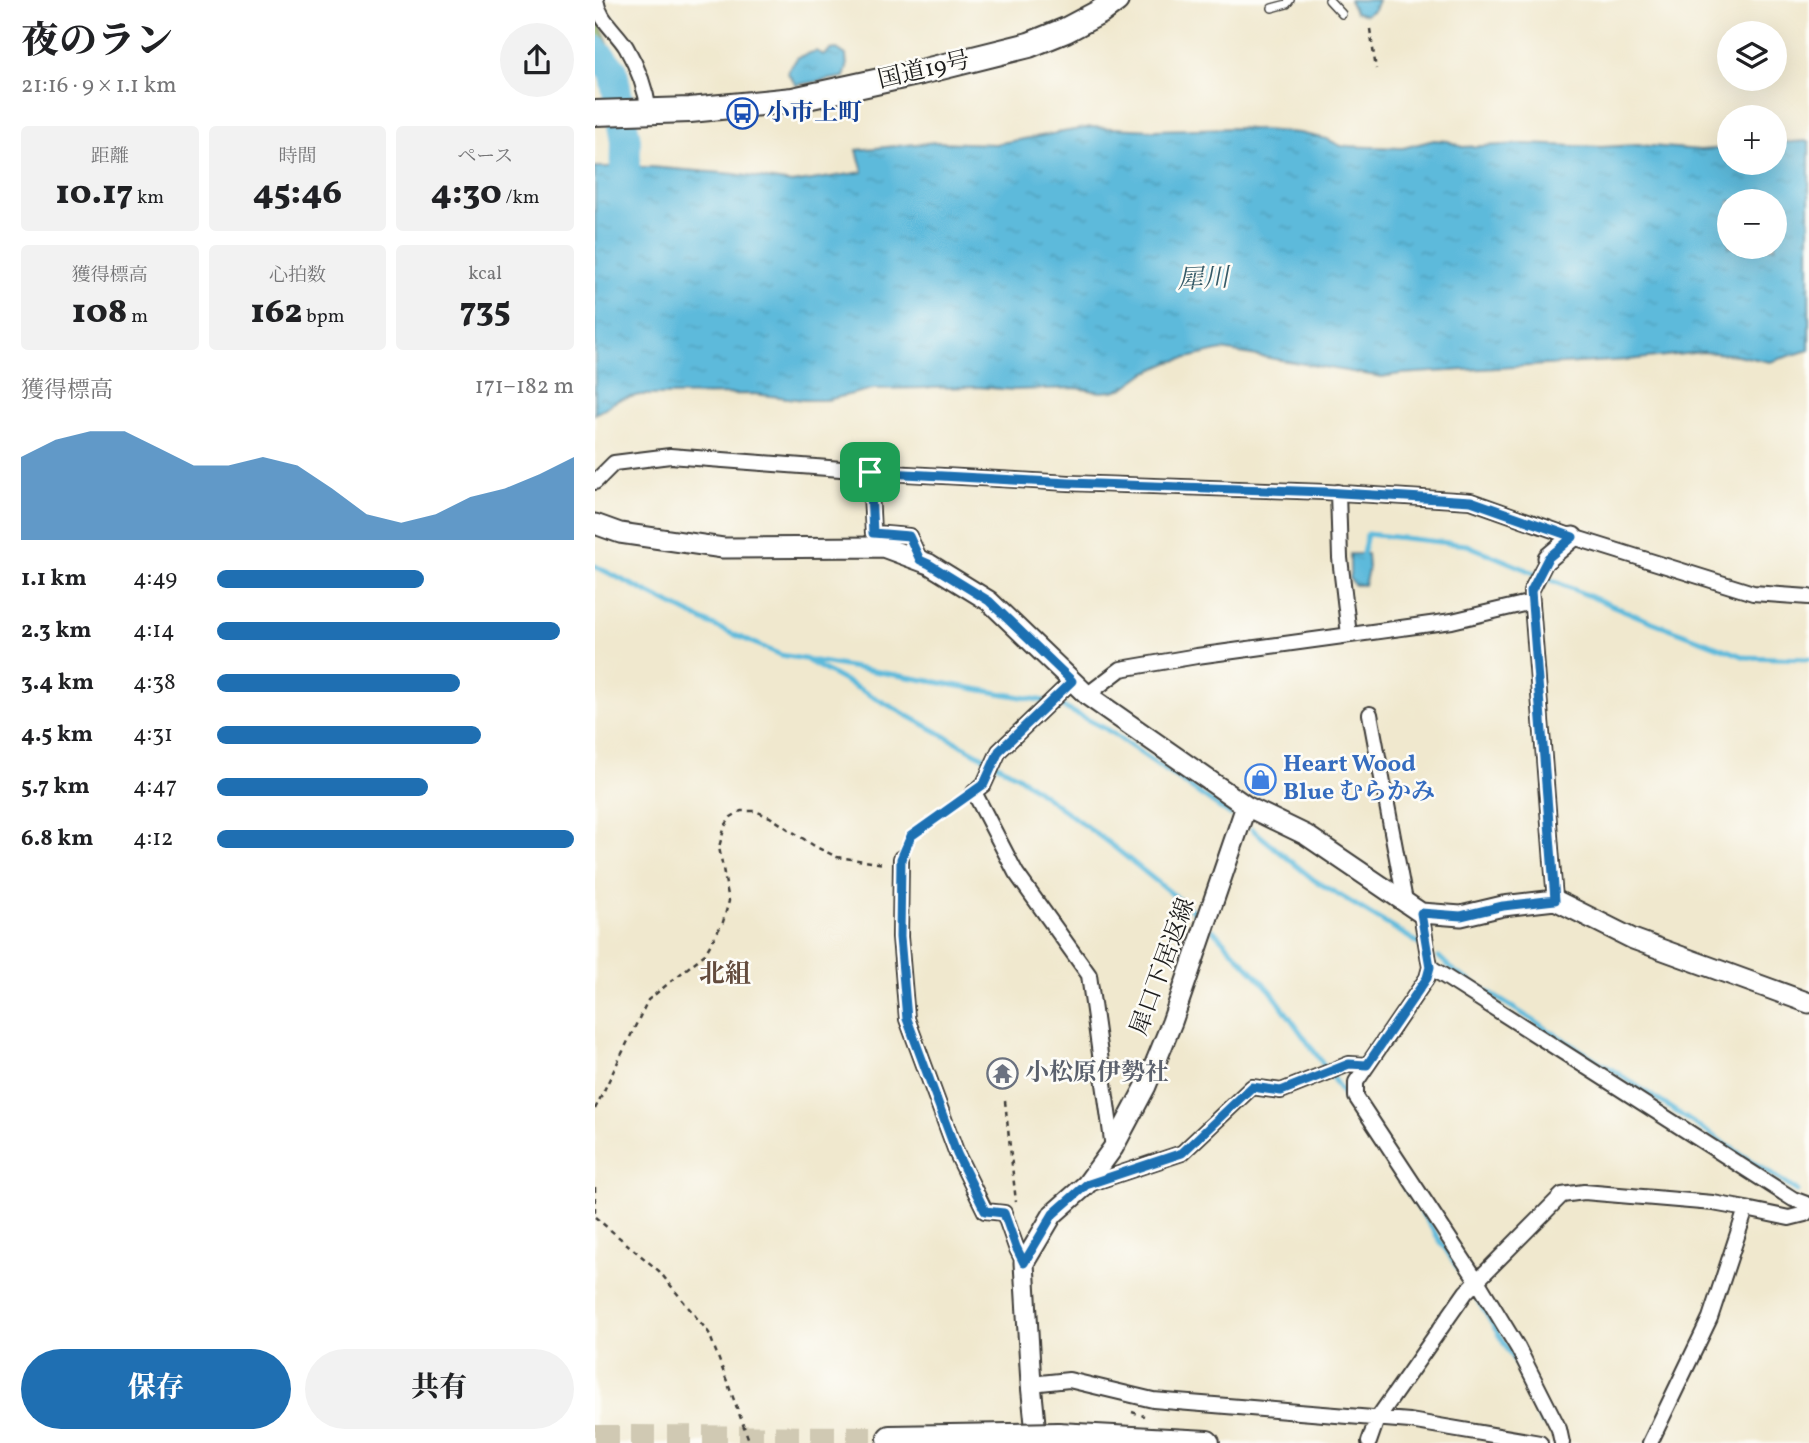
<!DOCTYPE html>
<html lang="ja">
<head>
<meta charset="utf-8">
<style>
  body { margin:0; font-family:Vollkorn,"Noto Serif JP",serif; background:#f2f2f2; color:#202124; height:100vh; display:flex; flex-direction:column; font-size:26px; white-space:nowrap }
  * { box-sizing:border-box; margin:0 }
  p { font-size:23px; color:#757577 }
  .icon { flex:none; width:38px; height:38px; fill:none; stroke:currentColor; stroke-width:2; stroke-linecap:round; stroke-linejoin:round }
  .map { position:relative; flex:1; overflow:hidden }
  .side { display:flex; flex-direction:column; background:#fff; width:595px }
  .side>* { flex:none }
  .controls { position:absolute; left:1122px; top:21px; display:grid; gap:14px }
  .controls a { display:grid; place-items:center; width:70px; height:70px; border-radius:50%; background:#fff; box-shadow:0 7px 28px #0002; font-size:35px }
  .pin { position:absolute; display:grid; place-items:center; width:60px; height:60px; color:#fff; margin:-30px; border-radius:14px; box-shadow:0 4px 10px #0006 }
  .round { display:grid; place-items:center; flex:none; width:74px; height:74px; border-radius:37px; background:#f2f2f2 }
  .head { display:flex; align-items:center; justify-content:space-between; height:119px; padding:0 21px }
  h1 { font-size:38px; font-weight:800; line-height:52px }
  .stats { display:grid; grid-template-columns:repeat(3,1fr); gap:10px; height:119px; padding:7px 21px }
  .stats div { display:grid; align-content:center; border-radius:7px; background:#f2f2f2; text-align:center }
  .stats b { font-size:35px; font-weight:800 }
  .stats small { font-size:19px; font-weight:400 }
  .stats p { font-size:19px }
  .chart { height:196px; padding:14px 21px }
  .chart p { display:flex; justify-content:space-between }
  .chart svg { width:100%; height:126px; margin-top:7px; fill:#1f6fb2; opacity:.7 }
  .action { display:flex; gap:14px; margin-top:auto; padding:14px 21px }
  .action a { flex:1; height:80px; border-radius:42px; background:#1f6fb2; color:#fff; font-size:28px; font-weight:800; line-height:80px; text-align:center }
  .action a+a { background:#f2f2f2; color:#202124 }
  ul { padding:0 21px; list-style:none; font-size:23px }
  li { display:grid; grid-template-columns:112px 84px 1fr; align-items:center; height:52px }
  li i { height:18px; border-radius:9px; background:#1f6fb2 }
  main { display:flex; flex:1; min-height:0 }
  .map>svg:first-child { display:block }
</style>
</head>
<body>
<main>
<section class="side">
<div class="head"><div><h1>夜のラン</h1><p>21:16 · 9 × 1.1 km</p></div><a class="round"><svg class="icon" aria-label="share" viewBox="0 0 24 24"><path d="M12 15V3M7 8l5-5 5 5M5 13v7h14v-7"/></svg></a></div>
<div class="stats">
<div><p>距離</p><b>10.17<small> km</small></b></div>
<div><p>時間</p><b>45:46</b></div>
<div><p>ペース</p><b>4:30<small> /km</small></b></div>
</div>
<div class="stats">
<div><p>獲得標高</p><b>108<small> m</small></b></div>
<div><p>心拍数</p><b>162<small> bpm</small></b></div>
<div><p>kcal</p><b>735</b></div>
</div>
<div class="chart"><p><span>獲得標高</span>171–182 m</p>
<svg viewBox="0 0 160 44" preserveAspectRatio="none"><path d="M0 44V15L10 9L20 6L30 6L40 12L50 18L60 18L70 15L80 18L90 26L100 35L110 38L120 35L130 29L140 26L150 21L160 15V44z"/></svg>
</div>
<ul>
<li><b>1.1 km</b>4:49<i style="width:58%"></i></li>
<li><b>2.3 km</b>4:14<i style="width:96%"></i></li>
<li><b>3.4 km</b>4:38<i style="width:68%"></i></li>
<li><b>4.5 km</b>4:31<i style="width:74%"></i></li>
<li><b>5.7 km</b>4:47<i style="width:59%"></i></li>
<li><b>6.8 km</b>4:12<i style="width:100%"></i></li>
</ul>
<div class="action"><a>保存</a><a>共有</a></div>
</section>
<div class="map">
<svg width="1214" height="1443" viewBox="0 0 1214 1443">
  <defs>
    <pattern id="forest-crowns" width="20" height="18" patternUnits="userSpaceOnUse" patternTransform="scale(1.75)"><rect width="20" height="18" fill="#86a95e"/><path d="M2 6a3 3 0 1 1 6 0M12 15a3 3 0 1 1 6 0" fill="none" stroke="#6d894d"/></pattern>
    <pattern id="water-ripples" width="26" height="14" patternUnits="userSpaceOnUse" patternTransform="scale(1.75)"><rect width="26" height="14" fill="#5dbadb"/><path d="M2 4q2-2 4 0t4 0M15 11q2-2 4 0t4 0" fill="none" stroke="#509fbb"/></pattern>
  </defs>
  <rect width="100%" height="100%" fill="#fdfcf7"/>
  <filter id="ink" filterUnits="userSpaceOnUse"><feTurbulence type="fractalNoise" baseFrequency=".0143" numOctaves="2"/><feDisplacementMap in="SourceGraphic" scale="14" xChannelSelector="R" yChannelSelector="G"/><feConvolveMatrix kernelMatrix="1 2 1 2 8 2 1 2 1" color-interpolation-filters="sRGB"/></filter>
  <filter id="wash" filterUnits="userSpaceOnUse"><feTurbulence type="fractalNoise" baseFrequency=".00686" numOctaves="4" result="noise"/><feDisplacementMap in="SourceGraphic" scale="28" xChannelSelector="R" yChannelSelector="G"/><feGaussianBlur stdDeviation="1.57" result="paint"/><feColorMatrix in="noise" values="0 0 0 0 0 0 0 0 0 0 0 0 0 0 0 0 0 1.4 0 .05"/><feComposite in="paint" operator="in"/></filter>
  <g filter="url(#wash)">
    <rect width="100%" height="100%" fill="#f0e8ce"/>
    <!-- forest -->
    <path fill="url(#forest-crowns)" stroke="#51623d" stroke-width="2" d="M 0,12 L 17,52 L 0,59 Z"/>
    <!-- water -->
    <path fill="url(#water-ripples)" stroke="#3c6b7c" stroke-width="2" fill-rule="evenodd" d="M 754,0 L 783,0 L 779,10 L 770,15 L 760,12 Z
      M 242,49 L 251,55 L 252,68 L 249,77 L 201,85 L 192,72 L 203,57 L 221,51 L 229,55 L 235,50 Z
      M 496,127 L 558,130 L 643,128 L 704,133 L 732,139 L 746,146 L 776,147 L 808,148 L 839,140 L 853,141 L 867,147 L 929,144 L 1006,147 L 1043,145 L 1105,150 L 1134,148 L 1134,163 L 1180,163 L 1180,143 L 1214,141 L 1214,350 L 1175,362 L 1142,355 L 1108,352 L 1033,360 L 805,374 L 787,377 L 627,350 L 575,362 L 550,373 L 529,388 L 518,391 L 506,392 L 481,388 L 419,390 L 383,387 L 278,389 L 232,400 L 209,400 L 159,394 L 45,395 L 23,400 L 0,414 L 0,167 L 55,167 L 139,174 L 197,183 L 268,172 L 262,150 L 341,142 L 400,144 ZM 1180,201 L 1180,247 L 1134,247 L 1134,201 Z
      M 755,554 L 772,554 L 773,570 L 769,585 L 759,585 L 755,579 Z"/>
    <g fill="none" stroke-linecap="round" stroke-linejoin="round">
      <!-- stream -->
      <path stroke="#5dbadb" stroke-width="5" d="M 767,558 L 772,534 L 872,545 L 1047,618 L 1150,657 L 1214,659
        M 0,566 L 115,624 L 186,655 L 450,701
        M 213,661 L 423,776 L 519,847 L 602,914
        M 462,704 L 511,729 L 635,815
        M 657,829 L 719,880 L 825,944
        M 618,930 L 676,991 L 731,1068 L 869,1277 L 926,1372 L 947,1424
        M 844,957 L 859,971 L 1013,1067 L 1202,1191"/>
      <!-- river -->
      <path stroke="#5dbadb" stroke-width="30" d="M 0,50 L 18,71 L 31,140 L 30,206"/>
    </g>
  </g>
  <g filter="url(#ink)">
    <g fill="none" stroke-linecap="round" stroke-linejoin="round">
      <!-- highway-tunnel -->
      <path stroke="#d0c9b3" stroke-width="24" stroke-dasharray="24 12" stroke-linecap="butt" d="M 0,1437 L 295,1438"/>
      <defs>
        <path id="lane" d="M 734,0 L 747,14
          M 677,8 L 692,4 L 695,0"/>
        <path id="street" d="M 1,0 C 4,20 21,31 31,47 C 42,66 51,90 54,111
          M 275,472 L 278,533 L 314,536 L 325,560
          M 0,482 L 19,463 L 75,456 L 312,474 L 474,483 L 730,492 L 876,501 L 978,537 L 1158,593 L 1214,597
          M 743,492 L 745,558 L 754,635
          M 953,558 L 936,591 L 960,900
          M 477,681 L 404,751 L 389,784 L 379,792 L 421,873 L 494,975 L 518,1148
          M 492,695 L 526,669 L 602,656 L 857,621 L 937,602
          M 775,714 L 810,901
          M 306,858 L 305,937 L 312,1019 L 362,1154 L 390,1211 L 409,1213 L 421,1247 L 429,1263
          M 826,913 L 835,967 L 832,978 L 761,1082 L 761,1097 L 883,1282 L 923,1348 L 964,1429 L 967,1443
          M 835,967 L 1198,1199 L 1214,1205
          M 491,1185 L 587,1153 L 657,1087 L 686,1091 L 754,1064 L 772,1065
          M 436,1384 L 474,1380 L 558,1400 L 815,1421 L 945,1443
          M 774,1442 L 782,1419 L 871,1292 L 967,1195 L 989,1192 L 1118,1203 L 1151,1209
          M 1055,1443 L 1115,1318 L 1151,1209 L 1194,1218 L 1210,1214 L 1214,1208"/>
        <path id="secondary" d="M 0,524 L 25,533 L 128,548 L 288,547 L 334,564 L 394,601 L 492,695 L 651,806 L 711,835 L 826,913 L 866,916 L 908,906 L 960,900 L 1038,939 L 1214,1003
          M 953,558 L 978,537
          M 442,1443 L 436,1384 L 429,1263 L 458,1214 L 491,1185 L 518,1148 L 551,1086 L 577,1022 L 651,806"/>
        <path id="highway" d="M 0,113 L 95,110 L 198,100 L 326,72 L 434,45 L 471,30 L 505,12 L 521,0
          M 463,1435 L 612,1443
          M 295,1438 L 415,1436"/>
      </defs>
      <!-- lane casing -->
      <use href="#lane" stroke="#3c3b37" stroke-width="10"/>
      <!-- street casing -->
      <use href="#street" stroke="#3c3b37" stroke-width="18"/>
      <!-- secondary casing -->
      <use href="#secondary" stroke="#3c3b37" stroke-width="23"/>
      <!-- highway casing -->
      <use href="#highway" stroke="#3c3b37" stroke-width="28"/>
      <!-- path -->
      <path stroke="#3c3b37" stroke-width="2.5" stroke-dasharray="5 5" stroke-linecap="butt" d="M 775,29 L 781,69
        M 311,846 L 315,836 L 368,800
        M 410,1101 L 421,1202
        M 0,1109 L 53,1000 L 110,954 L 128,922 L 134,901 L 124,847 L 130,826 L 136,817 L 146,811 L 160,811 L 175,817 L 221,847 L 242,857 L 290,864
        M 0,1187 L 0,1212
        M 0,1217 L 64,1271 L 114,1333 L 155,1443
        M 537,1412 L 549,1416"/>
      <!-- lane -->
      <use href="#lane" stroke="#fff" stroke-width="7"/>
      <!-- street -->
      <use href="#street" stroke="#fff" stroke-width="14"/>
      <!-- secondary -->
      <use href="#secondary" stroke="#fff" stroke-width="19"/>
      <!-- highway -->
      <use href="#highway" stroke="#fff" stroke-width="24"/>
      <defs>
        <path id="highway-bridge" d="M 415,1436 L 463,1435"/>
      </defs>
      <!-- highway-bridge casing -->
      <use href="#highway-bridge" stroke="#3c3b37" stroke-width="28" stroke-linecap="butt"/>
      <!-- highway-bridge -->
      <use href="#highway-bridge" stroke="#fff" stroke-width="24"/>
    </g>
  </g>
  <g fill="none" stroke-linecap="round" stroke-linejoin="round" filter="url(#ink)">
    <defs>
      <path id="route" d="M 275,472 L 474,483 L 730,492 L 876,501 L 978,537 L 953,558 L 936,591 L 960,900 L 908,906 L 866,916 L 826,913 L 835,967 L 832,978 L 772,1065 L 754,1064 L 686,1091 L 657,1087 L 587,1153 L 491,1185 L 458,1214 L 429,1263 L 421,1247 L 409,1213 L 390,1211 L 362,1154 L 312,1019 L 305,937 L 306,859 L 316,836 L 389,784 L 404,751 L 477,681 L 394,601 L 334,564 L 325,560 L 314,536 L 278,533 Z"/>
    </defs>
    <!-- route casing -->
    <use href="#route" stroke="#fff" stroke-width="14"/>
    <!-- route -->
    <use href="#route" stroke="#1f6fb2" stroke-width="9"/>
  </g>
  <!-- icons -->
  <defs>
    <symbol id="bus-ring" viewBox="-11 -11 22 22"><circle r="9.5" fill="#fdfcf7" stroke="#1a4fb4" stroke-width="1.5"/><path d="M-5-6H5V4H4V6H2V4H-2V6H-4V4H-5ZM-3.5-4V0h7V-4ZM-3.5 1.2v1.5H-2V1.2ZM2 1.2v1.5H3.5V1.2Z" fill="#1a4fb4"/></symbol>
    <symbol id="shop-ring" viewBox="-11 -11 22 22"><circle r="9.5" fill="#fdfcf7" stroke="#3f7fe0" stroke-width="1.5"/><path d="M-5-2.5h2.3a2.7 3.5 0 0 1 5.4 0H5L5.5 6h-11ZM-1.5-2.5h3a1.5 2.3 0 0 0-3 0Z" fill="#3f7fe0"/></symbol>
    <symbol id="temple-ring" viewBox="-11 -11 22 22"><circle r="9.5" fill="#fdfcf7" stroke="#6b7280" stroke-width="1.5"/><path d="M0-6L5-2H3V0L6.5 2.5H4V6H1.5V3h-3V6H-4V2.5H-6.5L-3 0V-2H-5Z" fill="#6b7280"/></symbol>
  </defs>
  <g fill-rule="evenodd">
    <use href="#bus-ring" x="130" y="96" width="35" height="35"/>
    <use href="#shop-ring" x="648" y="762" width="35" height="35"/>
    <use href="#temple-ring" x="390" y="1056" width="35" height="35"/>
  </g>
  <g text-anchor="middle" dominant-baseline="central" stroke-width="5" stroke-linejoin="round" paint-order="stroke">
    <!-- street labels -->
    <g font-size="24" fill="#1c1c1c" stroke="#fdfcf7">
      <text transform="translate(329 71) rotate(-13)">国道19号</text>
      <text transform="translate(569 967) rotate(-70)">犀口下居返線</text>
    </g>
    <!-- transit labels -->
    <g font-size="24" font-weight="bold" fill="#164399" stroke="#fdfcf7" text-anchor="start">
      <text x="171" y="114">小市上町</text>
    </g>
    <!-- shop labels -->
    <g font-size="24" font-weight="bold" fill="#366cbe" stroke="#fdfcf7" text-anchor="start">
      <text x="688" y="765">Heart Wood<tspan x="688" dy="28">Blue むらかみ</tspan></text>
    </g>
    <!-- worship labels -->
    <g font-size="24" font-weight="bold" fill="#5b616d" stroke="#fdfcf7" text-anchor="start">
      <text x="430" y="1074">小松原伊勢社</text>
    </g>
    <!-- water labels -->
    <g font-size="26" font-style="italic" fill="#365b68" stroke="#fdfcf7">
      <text transform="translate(608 280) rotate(-3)">犀川</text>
    </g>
    <!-- neighbourhood labels -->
    <g font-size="26" font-weight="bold" fill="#634b3d" stroke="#fdfcf7">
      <text x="130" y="975">北組</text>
    </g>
  </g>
</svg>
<div class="controls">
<a><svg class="icon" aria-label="layers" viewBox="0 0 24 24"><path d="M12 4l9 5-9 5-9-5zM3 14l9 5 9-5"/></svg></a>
<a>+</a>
<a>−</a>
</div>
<div class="pin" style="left:275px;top:472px;background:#1e9e55"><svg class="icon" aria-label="arrive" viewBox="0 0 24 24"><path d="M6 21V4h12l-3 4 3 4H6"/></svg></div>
</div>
</main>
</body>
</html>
